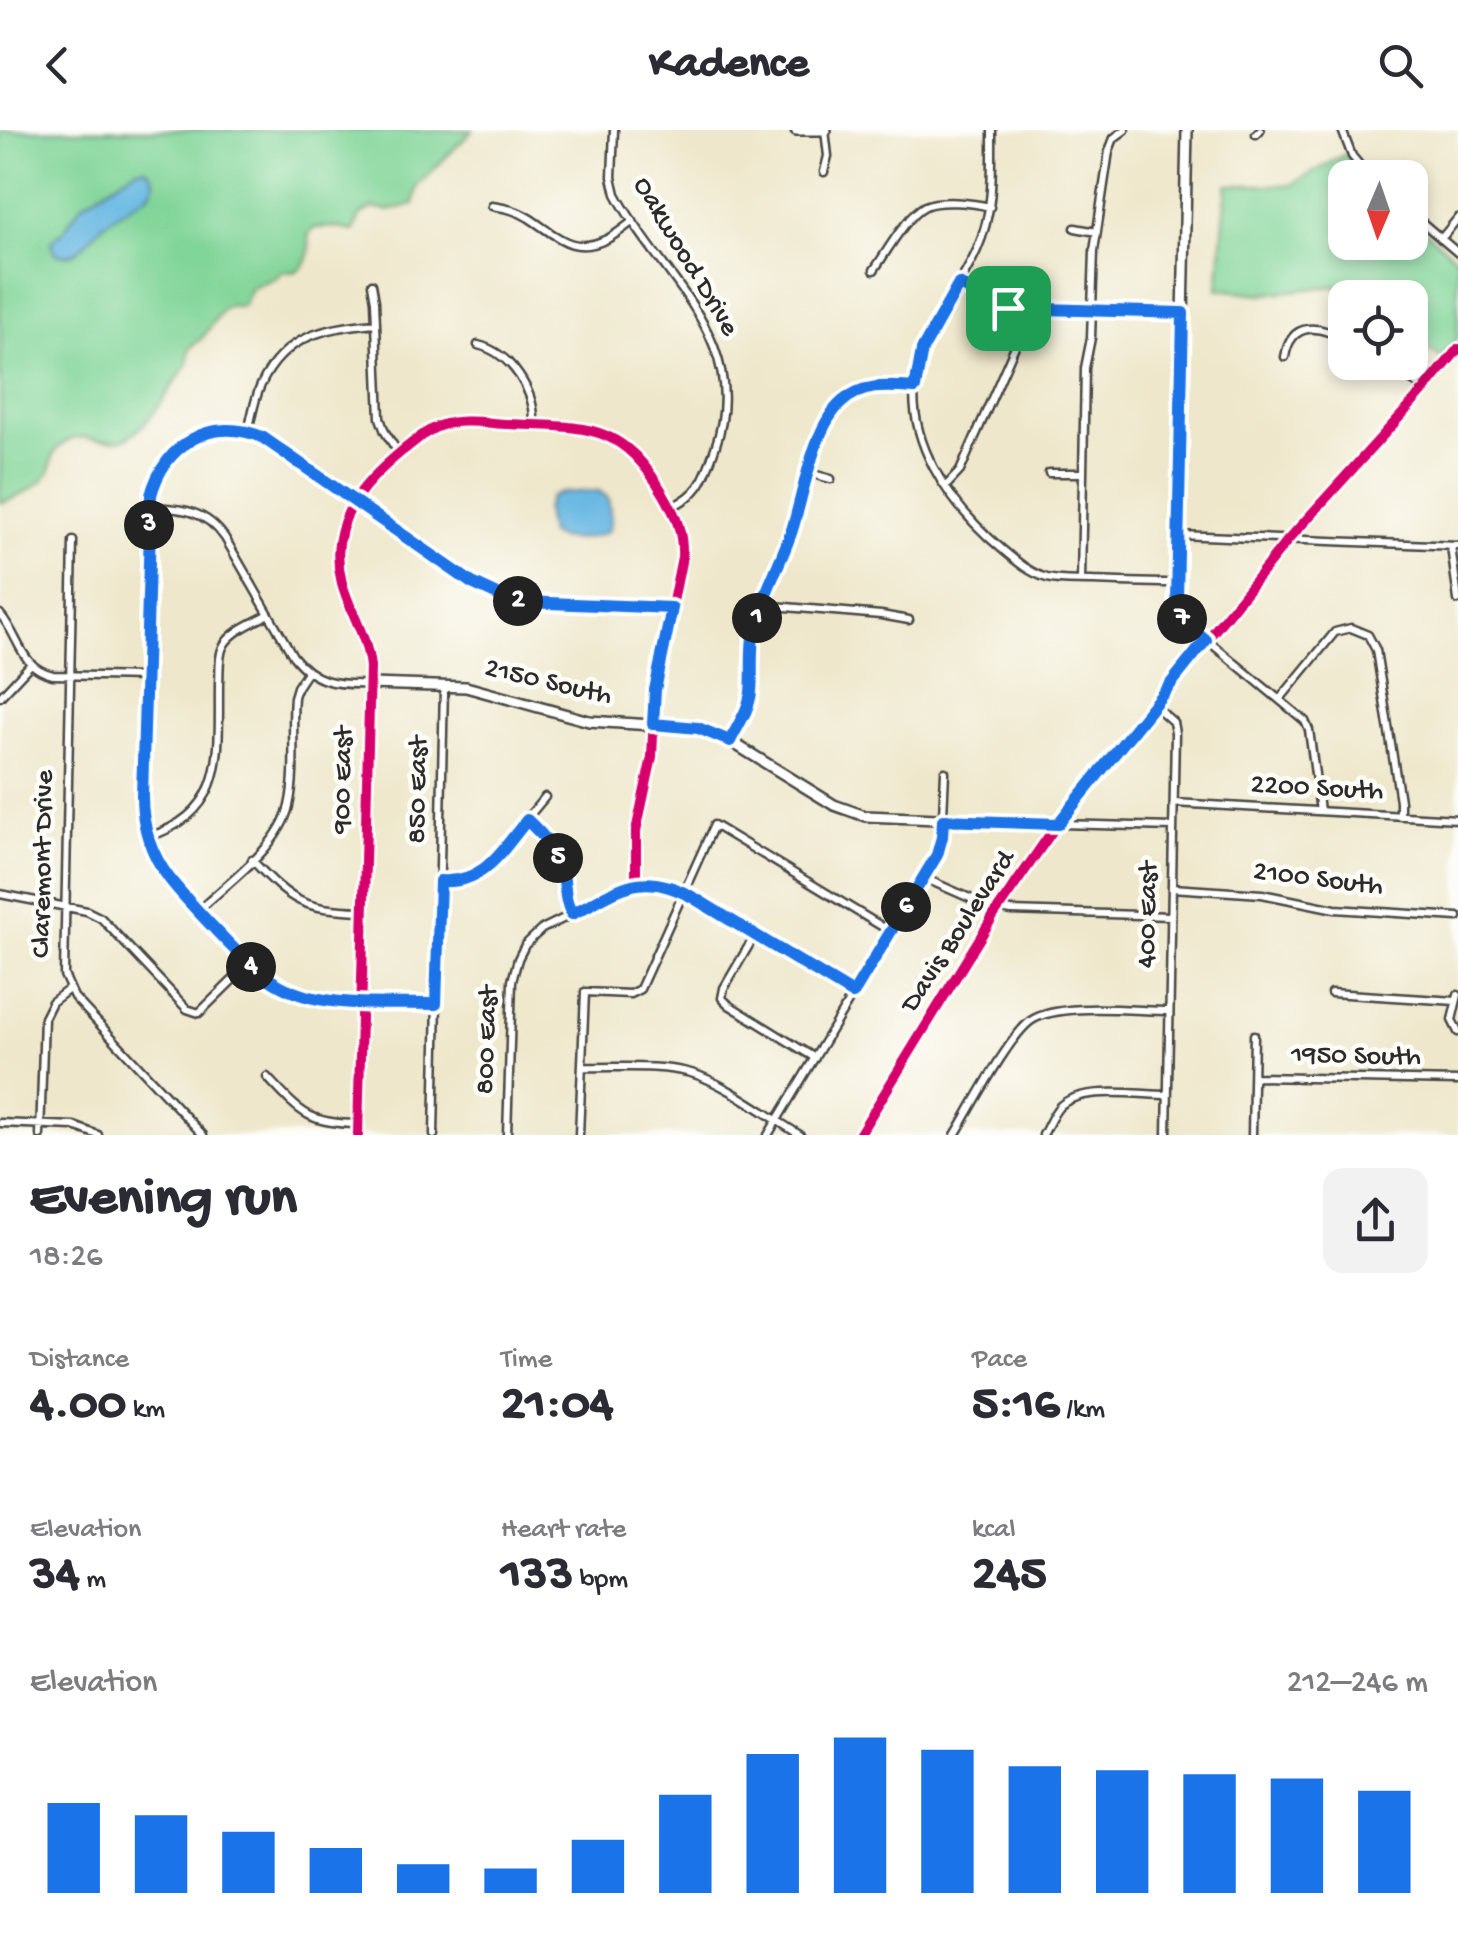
<!DOCTYPE html>
<html lang="en">
<head>
<meta charset="utf-8">
<style>
  body { margin:0; font-family:"Gochi Hand",sans-serif; background:#f2f2f3; color:#2b2b33; height:100vh; display:flex; flex-direction:column; font-size:38px; white-space:nowrap }
  * { box-sizing:border-box; margin:0 }
  p { font-size:32px; color:#7c7c81 }
  .icon { flex:none; width:55px; height:55px; fill:none; stroke:currentColor; stroke-width:2; stroke-linecap:round; stroke-linejoin:round }
  .map { position:relative; height:1005px; overflow:hidden }
  .panel { display:flex; flex-direction:column; background:#fff; flex:1 }
  .panel>* { flex:none }
  .needle { width:65px; rotate:182deg }
  .fabs { position:absolute; left:1328px; top:30px; display:grid; gap:20px }
  .fabs a { display:grid; place-items:center; width:100px; height:100px; border-radius:20px; background:#fff; box-shadow:0 5px 15px #0003; font-size:50px }
  .pin { position:absolute; display:grid; place-items:center; width:85px; height:85px; color:#fff; margin:-42px; border-radius:20px; box-shadow:0 5px 15px #0006 }
  .km { position:absolute; width:50px; height:50px; margin:-25px; border-radius:50%; background:#222; color:#fff; font-size:28px; line-height:50px; text-align:center }
  .round { display:grid; place-items:center; flex:none; width:105px; height:105px; border-radius:20px; background:#f2f2f3 }
  .head { display:flex; align-items:center; justify-content:space-between; height:170px; padding:0 30px }
  h1 { font-size:55px; font-weight:700; line-height:75px }
  .metrics { display:grid; grid-template-columns:repeat(3,1fr); gap:15px; height:170px; padding:10px 30px }
  .metrics div { display:grid; align-content:center }
  .metrics b { font-size:50px; font-weight:700 }
  .metrics small { font-size:28px; font-weight:400 }
  .metrics p { font-size:28px }
  .chart { height:280px; padding:20px 30px }
  .chart p { display:flex; justify-content:space-between }
  .chart svg { width:100%; height:180px; margin-top:10px; stroke:#1a73e8; stroke-width:6 }
  header { display:flex; justify-content:space-between; align-items:center; height:130px; padding:0 30px; background:#fff; font-size:45px; font-weight:700 }
  .map>svg:first-child { display:block }
</style>
</head>
<body>
<header><svg class="icon" aria-label="back" viewBox="0 0 24 24"><path d="M15 5l-7 7 7 7"/></svg>Kadence<svg class="icon" aria-label="search" viewBox="0 0 24 24"><circle cx="10" cy="10" r="6"/><path d="M15 15l6 6"/></svg></header>
<div class="map">
<svg width="1458" height="1005" viewBox="0 0 1458 1005">
  <rect width="100%" height="100%" fill="#fdfcf7"/>
  <filter id="ink" filterUnits="userSpaceOnUse"><feTurbulence type="fractalNoise" baseFrequency=".01" numOctaves="2"/><feDisplacementMap in="SourceGraphic" scale="20" xChannelSelector="R" yChannelSelector="G"/><feConvolveMatrix kernelMatrix="1 2 1 2 8 2 1 2 1" color-interpolation-filters="sRGB"/></filter>
  <filter id="wash" filterUnits="userSpaceOnUse"><feTurbulence type="fractalNoise" baseFrequency=".0048" numOctaves="4" result="noise"/><feDisplacementMap in="SourceGraphic" scale="40" xChannelSelector="R" yChannelSelector="G"/><feGaussianBlur stdDeviation="2.25" result="paint"/><feColorMatrix in="noise" values="0 0 0 0 0 0 0 0 0 0 0 0 0 0 0 0 0 1.4 0 .05"/><feComposite in="paint" operator="in"/></filter>
  <g filter="url(#wash)">
    <rect width="100%" height="100%" fill="#eee7cb"/>
    <!-- green -->
    <path fill="#7fd497" stroke="#558061" stroke-width="2.5" d="M 0,0 L 473,0 L 417,56 L 414,74 L 388,81 L 372,78 L 360,85 L 354,101 L 333,97 L 314,98 L 308,105 C 312,125 307,146 283,141 L 275,148 L 251,158 L 243,175 L 238,177 L 232,175 L 222,180 L 203,207 L 190,218 L 188,226 L 188,234 C 172,254 147,302 123,309 C 104,315 80,300 63,314 C 52,322 53,329 50,340 C 46,354 13,370 0,373 Z
      M 1345,24 L 1363,47 L 1345,48 L 1345,112 L 1410,112 L 1410,88 L 1458,129 L 1458,207 L 1441,228 L 1410,206 L 1410,168 L 1354,167 L 1337,156 L 1262,164 L 1218,159 L 1227,55 L 1291,55 Z"/>
    <!-- water -->
    <path fill="#68b8e3" stroke="#4a7287" stroke-width="2.5" d="M 145,38 C 158,47 156,57 146,67 C 132,74 118,83 105,93 C 88,106 80,132 54,123 L 51,112 L 57,105 L 62,103 L 82,74 L 137,39 Z
      M 599,361 L 608,368 L 611,390 L 608,401 C 593,409 564,413 549,404 L 545,380 L 550,367 L 560,363 Z"/>
  </g>
  <g filter="url(#ink)">
    <g fill="none" stroke-linecap="round" stroke-linejoin="round">
      <defs>
        <path id="minor" d="M 614,0 L 612,47 L 616,64 C 661,149 753,209 715,318 C 705,347 701,364 671,377
          M 992,0 C 992,41 994,82 977,120 C 960,159 928,194 918,235 C 900,307 950,376 1003,420 C 1016,431 1030,443 1047,448 C 1062,452 1078,450 1093,451 C 1121,452 1149,453 1177,453
          M 1342,0 L 1352,26 L 1370,48
          M 1256,4 L 1260,0
          M 824,42 L 828,26 L 825,0
          M 492,76 C 505,78 517,80 529,88 C 556,105 572,126 607,109 C 617,104 625,97 633,91
          M 1410,82 L 1458,123
          M 1075,98 L 1097,102
          M 1441,109 L 1458,88
          M 874,140 C 886,123 907,85 925,76 C 940,69 974,73 990,77
          M 372,154 L 375,171 L 380,288 L 385,302 L 399,324
          M 959,154 L 999,176 L 1007,178 L 1183,183
          M 478,215 C 511,223 536,262 534,295
          M 1285,227 C 1291,190 1320,195 1345,210
          M 1384,232 L 1425,259
          M 248,302 C 252,286 254,270 261,255 C 284,205 327,197 376,193
          M 809,343 L 831,349
          M 1049,343 L 1083,343
          M 946,356 L 960,341 L 1023,198 L 1025,179
          M 150,377 C 181,378 206,380 225,408 L 293,526 C 314,553 337,555 369,554
          M 1178,405 L 1458,416
          M 73,411 L 64,845 L 74,867 L 203,1005
          M 1451,416 L 1458,470
          M 1081,451 L 1085,238 L 1091,208 L 1094,121 L 1109,21 L 1114,8 L 1125,0
          M 762,475 L 881,485 L 909,490
          M 0,484 C 20,507 20,538 53,545 L 145,547
          M 1207,510 L 1305,591 L 1309,600 L 1320,681
          M 0,567 L 30,535
          M 1280,569 L 1335,502 L 1351,498 L 1368,505 L 1376,520 L 1400,671 L 1400,686
          M 1154,575 L 1173,592 L 1175,603 L 1167,1005
          M 730,611 C 737,597 746,584 750,569 C 755,547 749,523 754,500 C 762,465 781,433 792,400 C 804,364 815,296 842,272 C 863,253 888,256 915,258
          M 1174,673 L 1458,689
          M 527,689 C 543,705 558,721 563,744 C 566,759 564,770 572,784
          M 1059,694 L 1173,697
          M 148,707 C 228,682 218,622 219,553 C 220,541 218,525 224,515 C 233,500 255,492 269,484
          M 252,730 C 294,774 303,779 363,781
          M 924,748 L 988,776 L 1011,781 L 1171,786
          M 439,751 L 463,750 L 483,741 L 545,667
          M 1172,758 L 1262,764 L 1335,779 L 1458,787
          M 0,764 L 87,781 L 101,788 L 187,879 L 199,883 L 248,835
          M 198,781 C 228,752 279,718 289,676 C 297,641 291,602 294,567 L 297,557 L 307,542
          M 755,805 L 724,858 L 722,868 L 729,875 L 815,928
          M 1331,863 L 1456,871
          M 1458,865 L 1452,890 L 1458,902
          M 437,874 L 320,870 L 288,860 L 257,842 L 198,781 L 163,741 L 148,707 L 143,687 L 142,666 L 150,377 C 156,312 219,280 274,315 L 473,453 C 527,486 610,470 672,478
          M 582,937 C 616,938 659,934 691,943 C 723,952 770,987 800,1005
          M 267,947 C 300,982 308,994 358,994
          M 1254,947 L 1458,951
          M 0,993 L 74,996 L 98,1005
          M 40,1005 L 44,888 L 52,872 L 69,859
          M 358,1005 L 370,537 C 365,490 333,464 339,413 C 345,372 372,346 402,321 C 414,312 425,301 439,296 C 460,288 486,293 508,294 C 585,298 619,290 663,363 C 676,385 683,402 682,427 L 655,560 L 652,627 L 636,701 L 636,753
          M 434,1005 L 444,556
          M 507,1005 L 512,851 L 518,829 L 525,815 L 542,799 L 636,753 L 657,753 L 675,758 L 853,864
          M 579,1005 L 585,862 L 630,864 L 640,859 L 714,695 L 891,802
          M 768,1005 L 937,725 L 942,707 L 945,642
          M 955,1005 C 971,979 1010,904 1032,890 C 1059,872 1135,881 1169,881
          M 1043,1005 C 1048,996 1052,985 1059,977 C 1081,955 1138,965 1168,965
          M 1252,1005 L 1254,905"/>
        <path id="tertiary" d="M 796,0 L 826,0
          M 1187,0 L 1177,471 L 1181,489 L 1206,510
          M 369,554 L 466,557 L 589,591 L 699,598 L 730,611 L 834,675 L 865,686 L 1058,694
          M 859,1005 L 994,785 L 1053,700 L 1288,410 L 1425,259 L 1458,219"/>
      </defs>
      <!-- minor casing -->
      <use href="#minor" stroke="#484743" stroke-width="11"/>
      <!-- tertiary casing -->
      <use href="#tertiary" stroke="#484743" stroke-width="14"/>
      <!-- minor -->
      <use href="#minor" stroke="#fff" stroke-width="6"/>
      <!-- tertiary -->
      <use href="#tertiary" stroke="#fff" stroke-width="9"/>
      <defs>
        <path id="cycleway" d="M 358,1005 L 370,537 C 365,490 333,464 339,413 C 345,372 372,346 402,321 C 414,312 425,301 439,296 C 460,288 486,293 508,294 C 585,298 619,290 663,363 C 676,385 683,402 682,427 L 655,560 L 652,627 L 636,701 L 636,753
          M 859,1005 L 994,785 L 1053,700 L 1288,410 L 1425,259 L 1458,219"/>
      </defs>
      <!-- cycleway casing -->
      <use href="#cycleway" stroke="#fdfcf7" stroke-width="16"/>
      <!-- cycleway -->
      <use href="#cycleway" stroke="#d6006c" stroke-width="10"/>
    </g>
  </g>
  <g fill="none" stroke-linecap="round" stroke-linejoin="round" filter="url(#ink)">
    <defs>
      <path id="route" d="M 959,154 L 998,176 L 1008,178 L 1183,183 L 1177,471 L 1181,488 L 1206,510 L 1058,694 L 943,690 L 942,707 L 937,725 L 853,864 L 694,768 C 640,738 621,759 572,784 C 564,770 566,759 563,744 C 558,721 543,705 527,690 C 501,721 485,754 440,751 L 436,874 C 398,873 357,876 319,869 C 271,861 242,828 211,795 C 197,780 182,765 169,748 C 151,724 142,696 142,666 L 151,365 C 165,314 211,286 262,307 L 472,453 L 500,466 L 524,472 L 672,478 L 655,560 L 653,594 L 698,598 L 730,611 C 738,595 749,580 751,562 C 753,541 750,521 754,500 C 762,465 781,433 792,400 C 804,363 813,297 842,272 C 863,253 888,256 915,258 L 922,220 Z"/>
    </defs>
    <!-- route casing -->
    <use href="#route" stroke="#fff" stroke-width="20"/>
    <!-- route -->
    <use href="#route" stroke="#1a73e8" stroke-width="12"/>
  </g>
  <g text-anchor="middle" dominant-baseline="central" stroke-width="9" stroke-linejoin="round" paint-order="stroke">
    <!-- street labels -->
    <g font-size="28" fill="#2b2b2b" stroke="#fdfcf7">
      <text transform="translate(685 127) rotate(59)">Oakwood Drive</text>
      <text transform="translate(548 553) rotate(13)">2150 South</text>
      <text transform="translate(344 650) rotate(-89)">900 East</text>
      <text transform="translate(1317 659) rotate(3)">2200 South</text>
      <text transform="translate(419 660) rotate(-89)">850 East</text>
      <text transform="translate(44 734) rotate(-89)">Claremont Drive</text>
      <text transform="translate(1318 750) rotate(7)">2100 South</text>
      <text transform="translate(1149 785) rotate(-89)">400 East</text>
      <text transform="translate(959 802) rotate(-57)">Davis Boulevard</text>
      <text transform="translate(488 910) rotate(-88)">800 East</text>
      <text transform="translate(1356 927) rotate(1)">1950 South</text>
    </g>
  </g>
</svg>
<div class="fabs">
<a><svg class="needle" viewBox="-14 -14 28 28"><path d="M0-13l5 13h-10z" fill="#e53935"/><path d="M0 13l5-13h-10z" fill="#7c7c81"/></svg></a>
<a><svg class="icon" aria-label="locate" viewBox="0 0 24 24"><circle cx="12" cy="12" r="6"/><path d="M12 2v4M12 18v4M2 12h4M18 12h4"/></svg></a>
</div>
<div class="pin" style="left:1008px;top:178px;background:#1e9e55"><svg class="icon" aria-label="arrive" viewBox="0 0 24 24"><path d="M6 21V4h12l-3 4 3 4H6"/></svg></div>
<b class="km" style="left:757px;top:488px">1</b>
<b class="km" style="left:518px;top:471px">2</b>
<b class="km" style="left:149px;top:395px">3</b>
<b class="km" style="left:251px;top:837px">4</b>
<b class="km" style="left:558px;top:728px">5</b>
<b class="km" style="left:906px;top:777px">6</b>
<b class="km" style="left:1182px;top:489px">7</b>
</div>
<section class="panel">
<div class="head"><div><h1>Evening run</h1><p>18:26</p></div><a class="round"><svg class="icon" aria-label="share" viewBox="0 0 24 24"><path d="M12 15V3M7 8l5-5 5 5M5 13v7h14v-7"/></svg></a></div>
<div class="metrics">
<div><p>Distance</p><b>4.00<small> km</small></b></div>
<div><p>Time</p><b>21:04</b></div>
<div><p>Pace</p><b>5:16<small> /km</small></b></div>
</div>
<div class="metrics">
<div><p>Elevation</p><b>34<small> m</small></b></div>
<div><p>Heart rate</p><b>133<small> bpm</small></b></div>
<div><p>kcal</p><b>245</b></div>
</div>
<div class="chart"><p><span>Elevation</span>212–246 m</p>
<svg viewBox="0 0 160 44" preserveAspectRatio="none"><path d="M5 44V22M15 44V25M25 44V29M35 44V33M45 44V37M55 44V38M65 44V31M75 44V20M85 44V10M95 44V6M105 44V9M115 44V13M125 44V14M135 44V15M145 44V16M155 44V19"/></svg>
</div>
</section>
</body>
</html>
